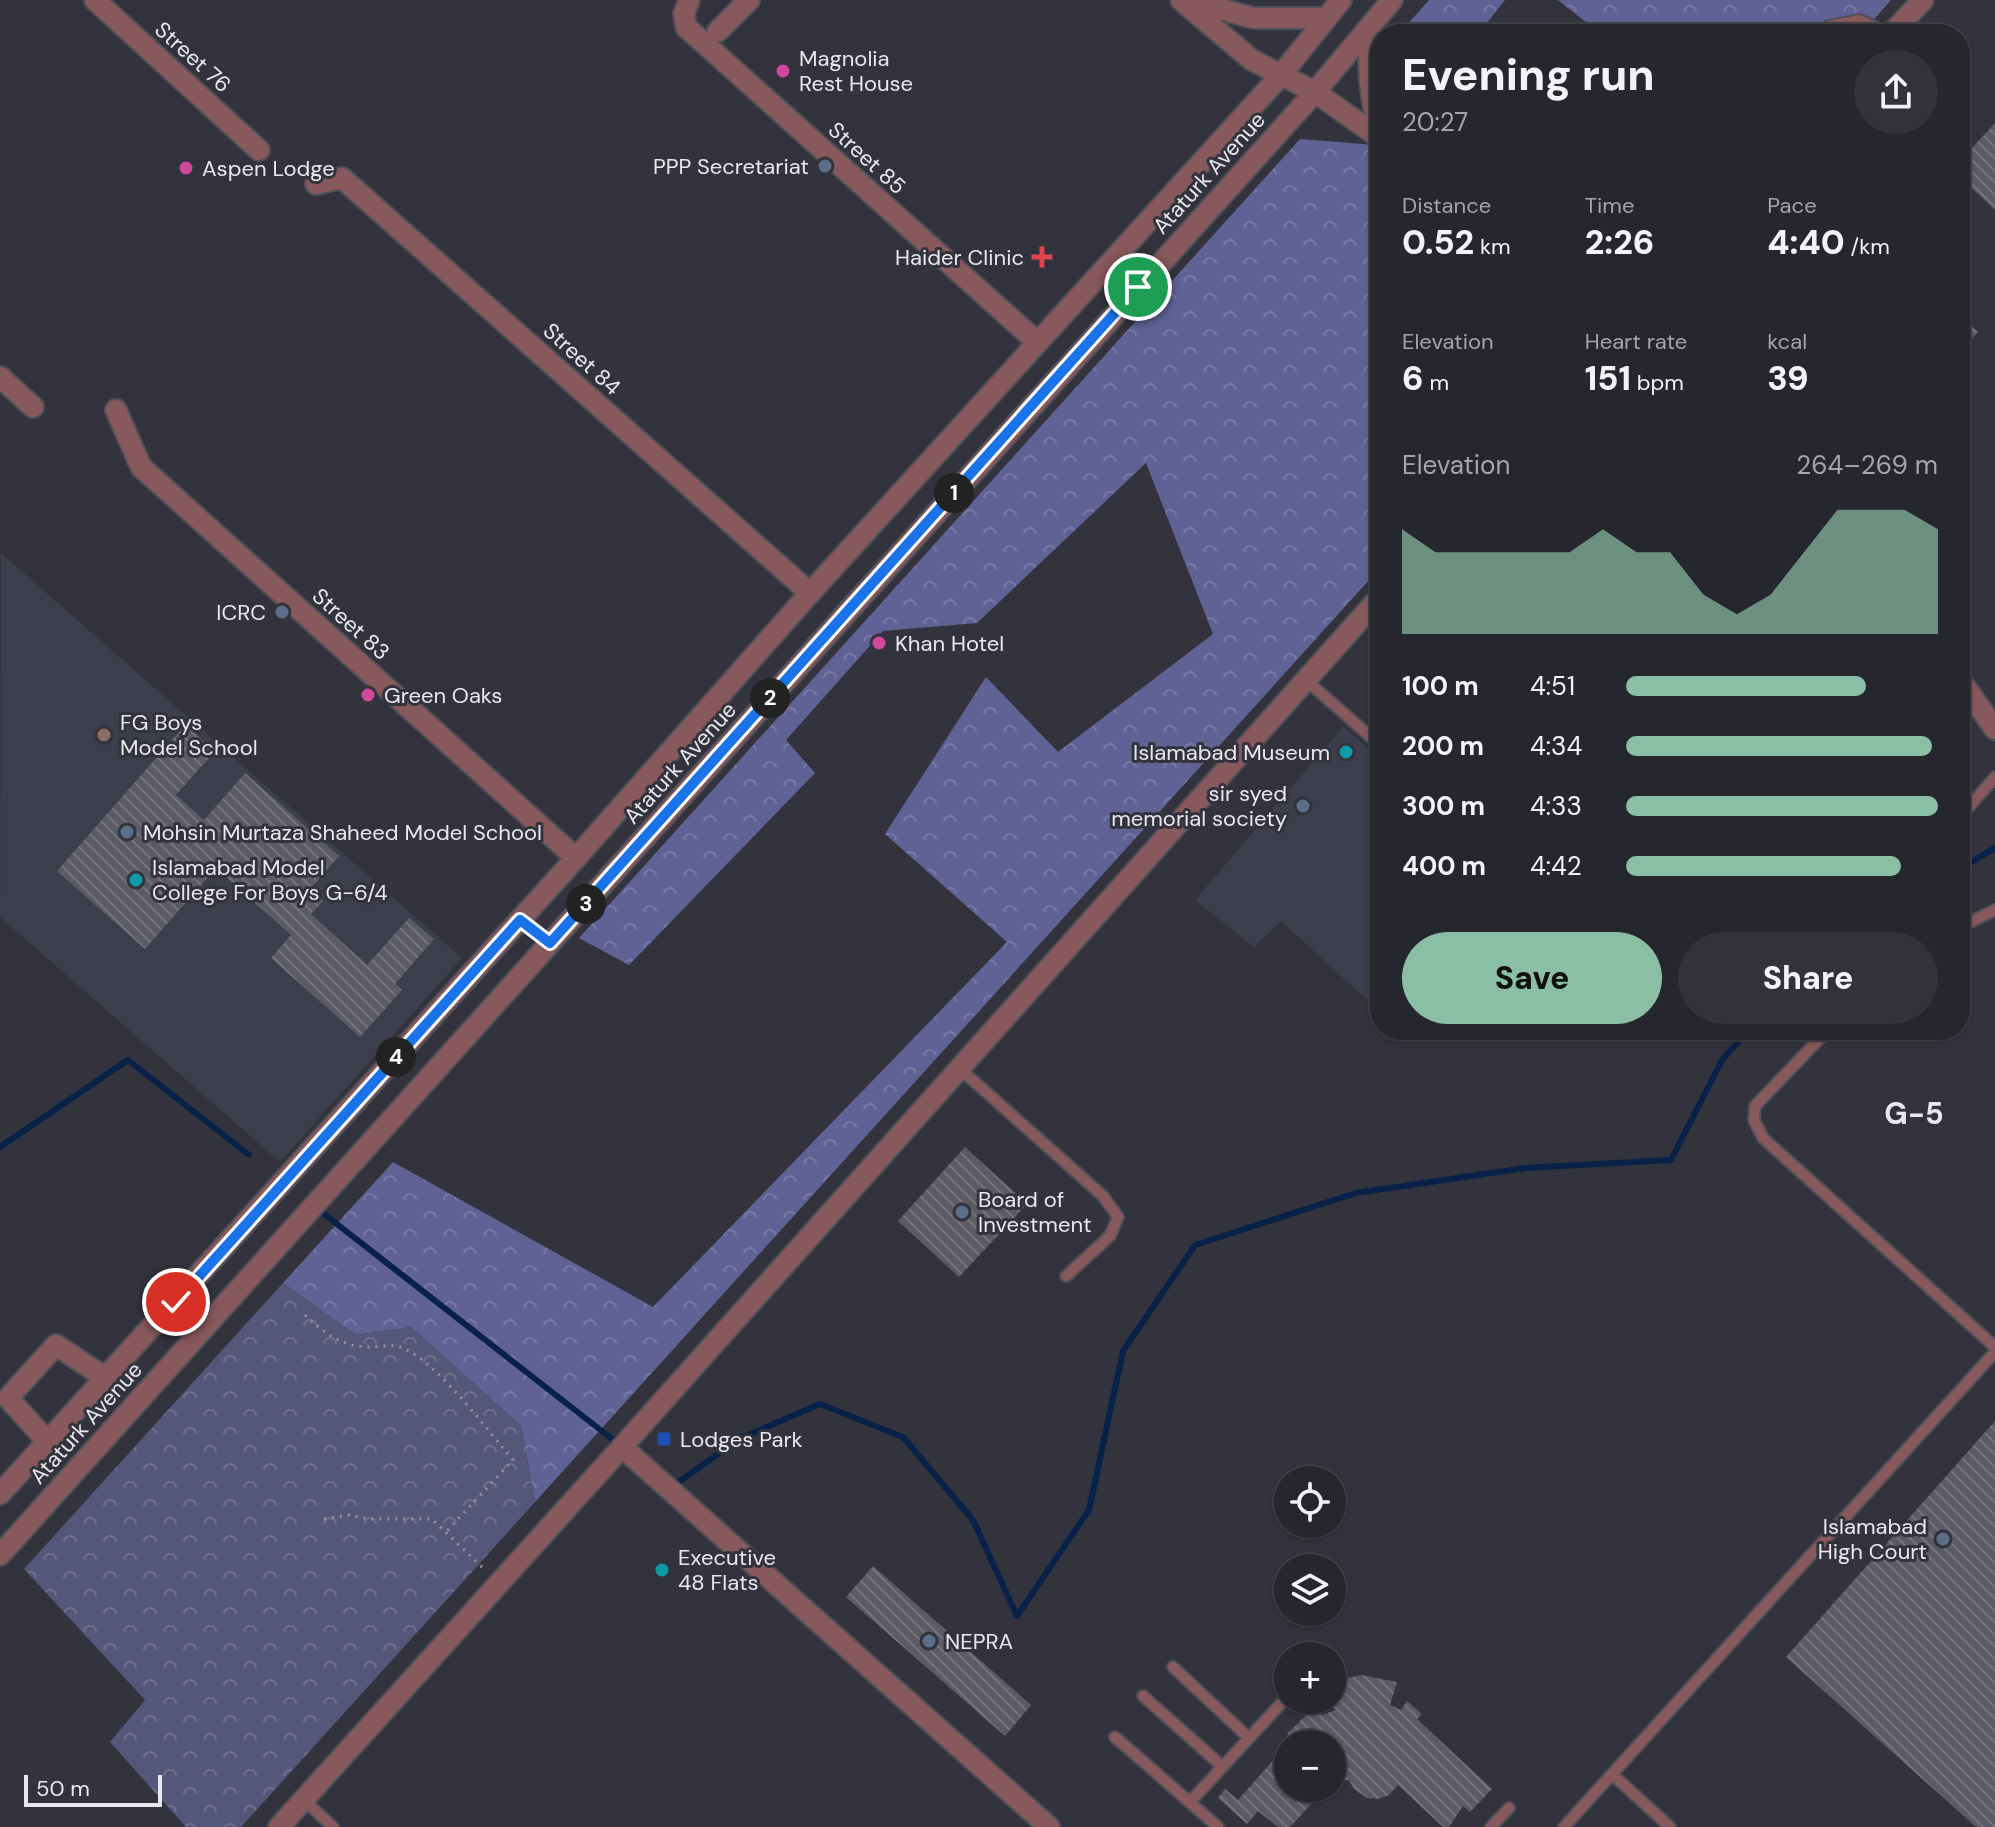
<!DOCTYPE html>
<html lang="en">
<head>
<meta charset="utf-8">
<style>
  body { margin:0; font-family:"DM Sans",sans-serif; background:#323239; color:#f1f3f6; height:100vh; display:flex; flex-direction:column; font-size:30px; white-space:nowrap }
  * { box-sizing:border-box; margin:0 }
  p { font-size:26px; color:#a4a5aa }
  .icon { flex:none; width:44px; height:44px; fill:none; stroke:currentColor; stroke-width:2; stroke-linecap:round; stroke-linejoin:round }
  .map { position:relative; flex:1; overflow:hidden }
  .sheet { position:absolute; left:1370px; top:24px; width:600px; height:1016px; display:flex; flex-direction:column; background:#26262d; border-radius:32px; box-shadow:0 2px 6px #0004,0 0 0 2px #424349 }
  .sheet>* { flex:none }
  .buttons { position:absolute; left:1274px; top:1466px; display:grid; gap:16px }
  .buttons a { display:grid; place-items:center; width:72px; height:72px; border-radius:50%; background:#26262d; box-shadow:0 2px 6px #0004,0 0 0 2px #424349; font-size:40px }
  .scale { position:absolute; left:24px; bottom:20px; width:138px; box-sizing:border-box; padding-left:8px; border:4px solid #e8e8ee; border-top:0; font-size:22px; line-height:28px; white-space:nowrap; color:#e8e8ee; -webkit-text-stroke:6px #32333c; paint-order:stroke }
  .pin { position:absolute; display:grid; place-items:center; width:68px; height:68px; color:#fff; margin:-34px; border:4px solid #fff; border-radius:50%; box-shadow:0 2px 8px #0007 }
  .km { position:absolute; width:40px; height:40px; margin:-20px; border-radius:50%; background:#222; color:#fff; font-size:22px; line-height:40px; text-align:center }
  .round { display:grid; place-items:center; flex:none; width:84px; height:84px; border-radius:42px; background:#323239 }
  .overview { display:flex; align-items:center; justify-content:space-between; height:136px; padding:0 32px }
  h1 { font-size:44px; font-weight:800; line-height:60px }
  .stats { display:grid; grid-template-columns:repeat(3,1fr); gap:12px; height:136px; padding:8px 32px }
  .stats div { display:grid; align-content:center }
  .stats b { font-size:34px; font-weight:800 }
  .stats small { font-size:22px; font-weight:400 }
  .stats p { font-size:22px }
  .chart { height:224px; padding:16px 32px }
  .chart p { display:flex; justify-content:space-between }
  .chart svg { width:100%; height:144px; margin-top:8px; fill:#8abfa5; opacity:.7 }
  .primary-button { display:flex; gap:16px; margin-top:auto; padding:16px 32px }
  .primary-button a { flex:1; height:92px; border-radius:48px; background:#8abfa5; color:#111; font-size:32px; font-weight:800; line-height:92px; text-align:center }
  .primary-button a+a { background:#323239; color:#f1f3f6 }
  ul { padding:0 32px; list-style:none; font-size:26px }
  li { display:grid; grid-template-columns:128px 96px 1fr; align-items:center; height:60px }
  li i { height:20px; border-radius:10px; background:#8abfa5 }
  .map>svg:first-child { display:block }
</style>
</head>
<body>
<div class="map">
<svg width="1995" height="1827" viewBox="0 0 1995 1827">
  <defs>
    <pattern id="forest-crowns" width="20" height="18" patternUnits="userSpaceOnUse" patternTransform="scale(2)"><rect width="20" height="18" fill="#606295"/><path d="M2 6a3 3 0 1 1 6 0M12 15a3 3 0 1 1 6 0" fill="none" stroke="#7778a4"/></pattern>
    <pattern id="park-crowns" width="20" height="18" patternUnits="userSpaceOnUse" patternTransform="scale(2)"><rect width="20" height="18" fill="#54577a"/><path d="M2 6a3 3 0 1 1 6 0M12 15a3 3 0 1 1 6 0" fill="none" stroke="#6d6f8d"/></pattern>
    <pattern id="building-back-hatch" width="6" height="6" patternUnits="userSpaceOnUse" patternTransform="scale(2)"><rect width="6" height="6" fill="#5a5b65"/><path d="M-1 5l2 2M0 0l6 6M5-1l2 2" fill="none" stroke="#72737b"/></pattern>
  </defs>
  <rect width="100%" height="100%" fill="#32333c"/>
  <!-- built -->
  <path fill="#3c3e4c" d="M 1,553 L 462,958 L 280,1162 L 0,917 Z
    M 1343,727 L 1380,758 L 1380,1012 L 1281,921 L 1254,947 L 1195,900 Z"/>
  <!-- forest -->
  <path fill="url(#forest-crowns)" d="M 1429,0 L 1505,0 L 1478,34 L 1399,34 Z
    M 1558,0 L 1891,0 L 1861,34 L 1601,34 Z
    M 1300,139 L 1376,145 L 1380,149 L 1380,568 L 535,1502 L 521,1426 L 411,1327 L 356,1335 L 283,1283 L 393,1162 L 653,1307 L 1007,942 L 885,834 L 986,677 L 1058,752 L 1213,634 L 1146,463 L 977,623 L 883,631 L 786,740 L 815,773 L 629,965 L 579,938 Z"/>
  <!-- park -->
  <path fill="url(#park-crowns)" d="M 283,1283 L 356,1335 L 411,1327 L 521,1426 L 535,1502 L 241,1827 L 186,1827 L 110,1742 L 145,1700 L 24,1569 Z"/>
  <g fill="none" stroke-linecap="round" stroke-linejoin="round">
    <!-- stream -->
    <path stroke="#082149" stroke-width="6" d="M 1960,869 L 1995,848
      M 0,1147 L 128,1060 L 249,1155
      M 319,1210 L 621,1446
      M 671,1484 L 673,1486 L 739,1439 L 820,1404 L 903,1437 L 973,1520 L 1017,1616 L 1089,1510 L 1123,1351 L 1195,1245 L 1356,1193 L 1525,1168 L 1671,1160 L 1722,1060 L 1749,1030"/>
  </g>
  <!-- building -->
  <path fill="url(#building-back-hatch)" d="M 1995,123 L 1995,210 L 1960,177 L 1960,161 Z
    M 1960,316 L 1978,332 L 1960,352 Z
    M 185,725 L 215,751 L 176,795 L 204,820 L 245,773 L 339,856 L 310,889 L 323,901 L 311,914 L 367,965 L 409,918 L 434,939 L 395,984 L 402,990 L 360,1037 L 271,958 L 291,935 L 216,868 L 145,949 L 57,871 Z
    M 965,1147 L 1027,1204 L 959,1277 L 898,1221 Z
    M 1995,1421 L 1995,1827 L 1976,1827 L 1786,1657 Z
    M 873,1566 L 1031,1705 L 1005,1736 L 846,1597 Z
    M 1361,1675 L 1397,1682 L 1390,1705 L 1401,1710 L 1407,1701 L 1422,1714 L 1417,1719 L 1492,1789 L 1470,1812 L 1463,1806 L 1449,1827 L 1443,1827 L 1398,1785 L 1389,1795 L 1378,1799 L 1367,1798 L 1354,1789 L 1349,1780 L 1332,1783 L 1332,1744 L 1288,1744 L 1288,1788 L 1326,1788 L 1290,1827 L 1278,1827 L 1258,1811 L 1247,1824 L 1218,1798 L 1225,1789 L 1238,1800 L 1292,1739 L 1287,1734 L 1315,1706 L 1322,1715 L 1335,1710 L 1329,1700 L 1332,1700 L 1332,1682 Z"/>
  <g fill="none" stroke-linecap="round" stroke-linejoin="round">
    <defs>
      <path id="service" d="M 1813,34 L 1829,26 L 1859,20 L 1890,34
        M 1307,681 L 1380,745
        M 1960,817 L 1995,777
        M 1960,927 L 1995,910
        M 1828,1030 L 1755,1106 L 1754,1120 L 1763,1138 L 1995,1347
        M 959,1068 L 1103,1196 L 1118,1217 L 1110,1236 L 1066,1276
        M 1173,1667 L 1249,1738
        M 1143,1696 L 1222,1766
        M 1115,1737 L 1218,1827
        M 1612,1774 L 1670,1827
        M 304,1800 L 333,1827
        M 1190,1802 L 1288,1696
        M 1491,1827 L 1509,1808
        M 1564,1827 L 1995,1352"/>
      <path id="minor" d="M 95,0 L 259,150
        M 689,0 L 684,14 L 686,27 L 1037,342
        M 718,31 L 749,0
        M 316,184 L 342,178 L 810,593
        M 0,377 L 33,407
        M 116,410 L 141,467 L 576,858
        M 48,1442 L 8,1398 L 56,1345 L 107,1379
        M 622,1447 L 1049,1827"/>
      <path id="tertiary" d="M 1181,0 L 1252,60 L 1315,92 L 1380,138
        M 1188,0 L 1253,18 L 1326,18
        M 1371,25 C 1367,61 1368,95 1380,130
        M 1891,34 L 1923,0
        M 1960,680 L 1995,729
        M 0,1494 L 576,858 L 810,593 L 1281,75 L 1341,0
        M 0,1555 L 1315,92 L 1392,0
        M 279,1827 L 622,1447 L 1380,597"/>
    </defs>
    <!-- service casing -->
    <use href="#service" stroke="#4f5058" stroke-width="14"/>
    <!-- minor casing -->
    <use href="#minor" stroke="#4f5058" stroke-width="24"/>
    <!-- tertiary casing -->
    <use href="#tertiary" stroke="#4f5058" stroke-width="24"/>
    <!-- path -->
    <path stroke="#92939a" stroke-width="3" stroke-dasharray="2 6" stroke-linecap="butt" d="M 305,1315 C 324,1333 342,1347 369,1347 C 379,1347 391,1344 400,1347 C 434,1358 488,1431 513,1460 L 446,1532
      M 324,1519 L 349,1515 L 369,1519 L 432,1519 L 486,1571"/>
    <!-- service -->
    <use href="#service" stroke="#87585c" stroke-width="10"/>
    <!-- minor -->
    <use href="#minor" stroke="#87585c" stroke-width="20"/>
    <!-- tertiary -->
    <use href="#tertiary" stroke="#87585c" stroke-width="20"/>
  </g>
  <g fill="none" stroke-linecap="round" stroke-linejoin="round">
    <defs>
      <path id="route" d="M 176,1302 L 520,920 L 550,943 L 1138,287"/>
    </defs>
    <!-- route casing -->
    <use href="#route" stroke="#fff" stroke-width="16"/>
    <!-- route -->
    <use href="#route" stroke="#1a73e8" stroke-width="10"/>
  </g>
  <!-- markers -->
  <g fill="#d1479c" stroke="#32333c" stroke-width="3">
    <circle cx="783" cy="71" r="8"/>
    <circle cx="186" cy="168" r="8"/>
    <circle cx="879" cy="643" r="8"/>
    <circle cx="368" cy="695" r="8"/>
  </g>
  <g fill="#5c6f8a" stroke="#32333c" stroke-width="3">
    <circle cx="825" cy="166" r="8"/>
    <circle cx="282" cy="612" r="8"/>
    <circle cx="1303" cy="806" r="8"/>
    <circle cx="127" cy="832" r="8"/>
    <circle cx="962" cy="1212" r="8"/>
    <circle cx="1943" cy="1539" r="8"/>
    <circle cx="929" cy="1641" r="8"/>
  </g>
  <path fill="#e0444e" stroke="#32333c" stroke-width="3" d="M1038 245h8v8h8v8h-8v8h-8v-8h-8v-8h8z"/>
  <circle fill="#8d6e63" stroke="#32333c" stroke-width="3" cx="104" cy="735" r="8"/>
  <g fill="#0f9aa8" stroke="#32333c" stroke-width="3">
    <circle cx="1346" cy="752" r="8"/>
    <circle cx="136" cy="880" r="8"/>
    <circle cx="662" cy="1570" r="8"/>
  </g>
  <rect fill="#1a4fb4" stroke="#32333c" stroke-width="3" x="656" y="1431" width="16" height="16" rx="4"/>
  <g text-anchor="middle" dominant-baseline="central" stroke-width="6" stroke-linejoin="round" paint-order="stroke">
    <!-- street labels -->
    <g font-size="22" fill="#e8e8ee" stroke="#32333c">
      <text transform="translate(193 57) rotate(42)">Street 76</text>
      <text transform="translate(867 158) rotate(42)">Street 85</text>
      <text transform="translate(1209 173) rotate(-48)">Ataturk Avenue</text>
      <text transform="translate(582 359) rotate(42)">Street 84</text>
      <text transform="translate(351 624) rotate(42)">Street 83</text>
      <text transform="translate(680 763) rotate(-48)">Ataturk Avenue</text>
      <text transform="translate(86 1423) rotate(-48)">Ataturk Avenue</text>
    </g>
    <!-- poi labels -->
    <g font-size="22" fill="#e8e8ee" stroke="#32333c" text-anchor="start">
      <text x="799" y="58">Magnolia<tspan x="799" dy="25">Rest House</tspan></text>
      <text x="809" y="166" text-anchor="end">PPP Secretariat</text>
      <text x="202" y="168">Aspen Lodge</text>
      <text x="1024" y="257" text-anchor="end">Haider Clinic</text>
      <text x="266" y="612" text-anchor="end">ICRC</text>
      <text x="895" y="643">Khan Hotel</text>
      <text x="384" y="695">Green Oaks</text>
      <text x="120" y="722">FG Boys<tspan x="120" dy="25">Model School</tspan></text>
      <text x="1330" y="752" text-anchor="end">Islamabad Museum</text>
      <text x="1287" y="793" text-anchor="end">sir syed<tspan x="1287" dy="25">memorial society</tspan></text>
      <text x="143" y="832">Mohsin Murtaza Shaheed Model School</text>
      <text x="152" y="867">Islamabad Model<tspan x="152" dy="25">College For Boys G-6/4</tspan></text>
      <text x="978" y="1199">Board of<tspan x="978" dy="25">Investment</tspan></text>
      <text x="680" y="1439">Lodges Park</text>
      <text x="1927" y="1526" text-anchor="end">Islamabad<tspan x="1927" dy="25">High Court</tspan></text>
      <text x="678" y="1557">Executive<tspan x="678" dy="25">48 Flats</tspan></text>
      <text x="945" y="1641">NEPRA</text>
    </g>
    <!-- district labels -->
    <g font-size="30" font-weight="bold" fill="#e8e8ee" stroke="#32333c">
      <text x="1914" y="1113">G-5</text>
    </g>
  </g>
</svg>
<div class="buttons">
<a><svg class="icon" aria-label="locate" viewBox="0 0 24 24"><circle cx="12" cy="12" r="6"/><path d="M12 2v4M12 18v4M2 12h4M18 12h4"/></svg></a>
<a><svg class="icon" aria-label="layers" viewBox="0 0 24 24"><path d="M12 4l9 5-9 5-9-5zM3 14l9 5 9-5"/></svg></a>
<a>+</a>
<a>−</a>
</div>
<div class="scale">50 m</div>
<div class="pin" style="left:1138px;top:287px;background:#1e9e55"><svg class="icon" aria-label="arrive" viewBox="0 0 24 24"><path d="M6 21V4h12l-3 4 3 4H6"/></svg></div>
<div class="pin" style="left:176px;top:1302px;background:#d93025"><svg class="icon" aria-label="check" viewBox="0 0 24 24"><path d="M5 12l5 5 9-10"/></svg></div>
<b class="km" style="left:954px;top:493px">1</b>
<b class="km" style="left:770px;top:698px">2</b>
<b class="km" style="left:586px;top:904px">3</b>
<b class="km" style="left:396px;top:1057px">4</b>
<section class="sheet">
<div class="overview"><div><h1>Evening run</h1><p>20:27</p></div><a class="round"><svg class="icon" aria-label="share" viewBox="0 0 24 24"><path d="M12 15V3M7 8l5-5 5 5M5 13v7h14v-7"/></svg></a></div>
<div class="stats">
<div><p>Distance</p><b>0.52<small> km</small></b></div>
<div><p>Time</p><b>2:26</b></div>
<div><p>Pace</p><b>4:40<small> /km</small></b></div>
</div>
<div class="stats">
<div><p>Elevation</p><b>6<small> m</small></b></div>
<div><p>Heart rate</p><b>151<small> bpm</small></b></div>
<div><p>kcal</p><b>39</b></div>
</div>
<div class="chart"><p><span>Elevation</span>264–269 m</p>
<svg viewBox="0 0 160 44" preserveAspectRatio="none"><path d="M0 44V12L10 19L20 19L30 19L40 19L50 19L60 12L70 19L80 19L90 32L100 38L110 32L120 19L130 6L140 6L150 6L160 12V44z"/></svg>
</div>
<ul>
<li><b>100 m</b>4:51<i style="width:77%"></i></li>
<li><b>200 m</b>4:34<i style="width:98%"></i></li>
<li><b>300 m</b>4:33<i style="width:100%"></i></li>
<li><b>400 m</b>4:42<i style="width:88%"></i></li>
</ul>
<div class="primary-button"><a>Save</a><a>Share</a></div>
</section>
</div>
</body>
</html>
